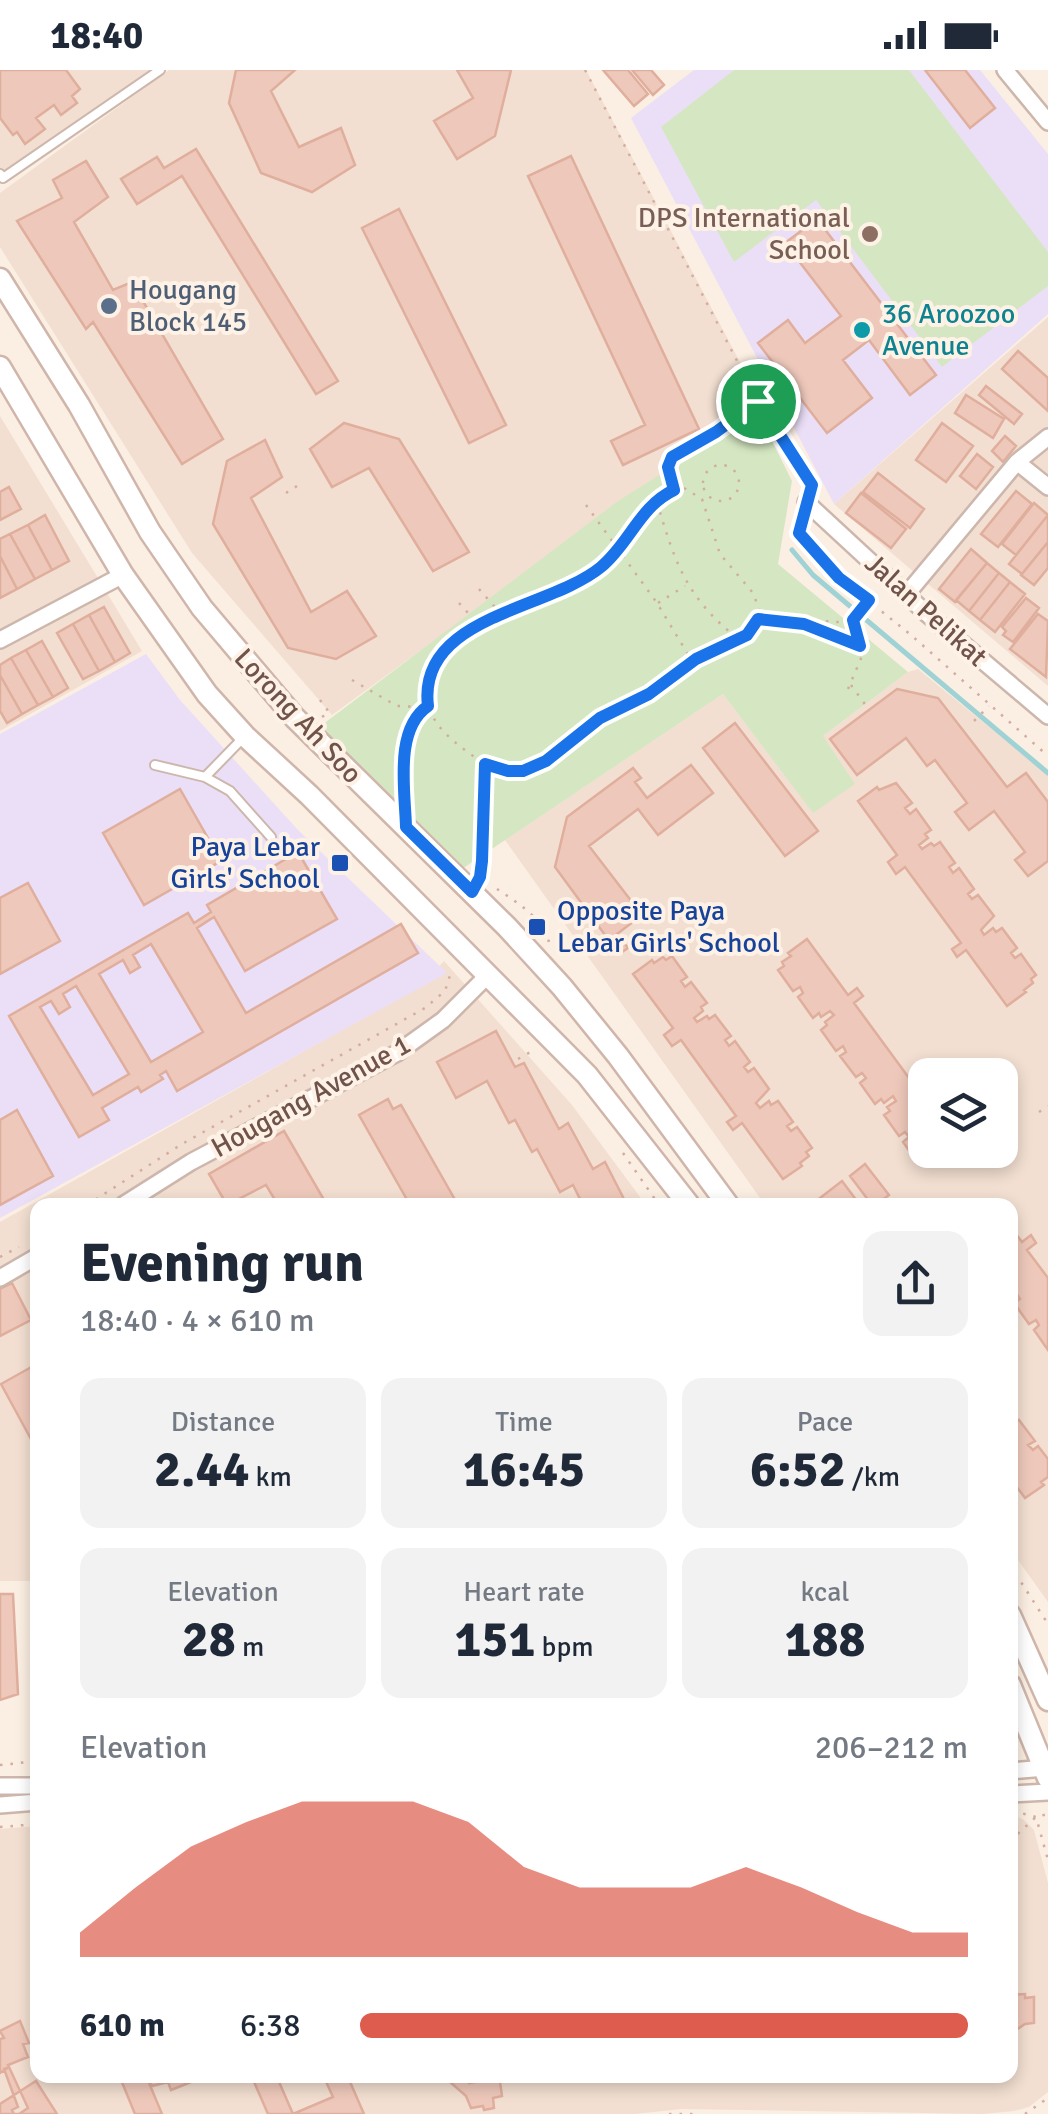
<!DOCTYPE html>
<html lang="en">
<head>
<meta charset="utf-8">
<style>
  body { margin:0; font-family:Signika,sans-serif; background:#f2f2f3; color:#1f2937; height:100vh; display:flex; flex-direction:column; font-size:38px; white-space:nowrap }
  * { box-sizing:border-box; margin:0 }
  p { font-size:32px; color:#747a83 }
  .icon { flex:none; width:55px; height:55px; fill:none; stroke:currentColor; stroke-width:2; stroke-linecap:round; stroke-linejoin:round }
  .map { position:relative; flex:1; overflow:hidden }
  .details { position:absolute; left:30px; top:1128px; width:988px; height:885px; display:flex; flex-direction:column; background:#fff; border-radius:20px; box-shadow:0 5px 15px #0003 }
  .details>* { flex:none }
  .buttons { position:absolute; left:908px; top:988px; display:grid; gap:20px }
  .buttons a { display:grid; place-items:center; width:110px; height:110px; border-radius:20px; background:#fff; box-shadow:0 5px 15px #0003; font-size:50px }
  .pin { position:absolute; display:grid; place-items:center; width:85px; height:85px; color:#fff; margin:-42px; border:5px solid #fff; border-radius:50%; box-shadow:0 2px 10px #0007 }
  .round { display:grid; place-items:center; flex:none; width:105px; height:105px; border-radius:20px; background:#f2f2f3 }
  .overview { display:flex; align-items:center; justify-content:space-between; height:170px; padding:0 50px }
  h1 { font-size:55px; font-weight:700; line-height:75px }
  .figures { display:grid; grid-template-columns:repeat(3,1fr); gap:15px; height:170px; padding:10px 50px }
  .figures div { display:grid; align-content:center; border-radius:20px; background:#f2f2f3; text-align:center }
  .figures b { font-size:50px; font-weight:700 }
  .figures small { font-size:28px; font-weight:400 }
  .figures p { font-size:28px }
  .chart { height:280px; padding:20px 50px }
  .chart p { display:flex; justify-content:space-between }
  .chart svg { width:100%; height:180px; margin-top:10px; fill:#de5c4d; opacity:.7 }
  ul { padding:0 50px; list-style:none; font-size:32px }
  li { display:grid; grid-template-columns:160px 120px 1fr; align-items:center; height:75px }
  li i { height:25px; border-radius:12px; background:#de5c4d }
  .status { display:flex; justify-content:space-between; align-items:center; height:70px; padding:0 50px; background:#fff; direction:ltr }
  .status svg { height:28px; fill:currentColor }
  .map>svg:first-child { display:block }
</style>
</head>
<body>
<div class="status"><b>18:40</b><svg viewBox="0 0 49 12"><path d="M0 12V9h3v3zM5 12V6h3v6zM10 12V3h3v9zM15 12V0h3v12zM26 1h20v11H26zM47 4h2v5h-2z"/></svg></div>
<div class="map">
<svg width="1048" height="2044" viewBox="0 0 1048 2044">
  <rect width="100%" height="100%" fill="#fbeee2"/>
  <!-- residential -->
  <path fill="#f2dfd1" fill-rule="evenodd" d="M 0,0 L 151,0 L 9,98 L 3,108 L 0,107 Z
    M 169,0 L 586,0 L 761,332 L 332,645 L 192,483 L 0,177 L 0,123 Z
    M 1048,247 L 1048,616 L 834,434 Z
    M 0,346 L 142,581 L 0,661 Z
    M 918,599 L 1048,705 L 1048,1532 L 1010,1479 L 1010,1135 L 765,1135 L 505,770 L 723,624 L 813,742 L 823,666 L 908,602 ZM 925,1005 L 1000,1005 L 1000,1080 L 925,1080 Z
    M 444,891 L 572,1035 L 646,1135 L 38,1135 L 37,1511 L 0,1511 L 0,1152 L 420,916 Z
    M 1010,1743 L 1024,1750 L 1034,1760 L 1048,1813 L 1048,2022 L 1029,2037 L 1014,2041 L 983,2044 L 681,2039 L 635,2044 L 0,2044 L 0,1759 L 37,1756 L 38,2005 L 1010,2005 Z"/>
  <!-- education -->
  <path fill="#ebdff7" d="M 694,0 L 980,0 L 1048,84 L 1048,244 L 834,434 L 631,48 Z
    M 146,584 L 180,630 L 298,760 L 447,903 L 0,1148 L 0,664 Z"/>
  <!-- green -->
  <path fill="#d5e7c2" d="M 734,0 L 909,0 L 1048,182 L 1048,216 L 942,297 L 816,130 L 734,192 L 661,57 Z
    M 758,343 L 792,411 L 778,494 L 908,602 L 823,666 L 855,714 L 813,743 L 723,624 L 456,803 L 314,661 L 618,431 Z"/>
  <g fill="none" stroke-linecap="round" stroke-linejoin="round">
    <!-- stream -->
    <path stroke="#9fd2d4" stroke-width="5" d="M 792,480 L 813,505 L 1048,703"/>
  </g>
  <!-- building -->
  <path fill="#eec9bb" stroke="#e0ae9d" stroke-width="2.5" fill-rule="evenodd" d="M 0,0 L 66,0 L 80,19 L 72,26 L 77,33 L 61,45 L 54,35 L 36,48 L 45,59 L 25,74 L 17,62 L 13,65 L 0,48 Z
    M 236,0 L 295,0 L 271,21 L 299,77 L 341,58 L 355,95 L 312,122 L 261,103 L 229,33 Z
    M 457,0 L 511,0 L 495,66 L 457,89 L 434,51 L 473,28 Z
    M 603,0 L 628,0 L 648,24 L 634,36 Z
    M 632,0 L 651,0 L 664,15 L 653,25 Z
    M 925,0 L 965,0 L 995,38 L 970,58 Z
    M 196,79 L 338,311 L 316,324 L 182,106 L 137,134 L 121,109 L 157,87 L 164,98 Z
    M 571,86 L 699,359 L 623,395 L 611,371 L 645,355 L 528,106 Z
    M 86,91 L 108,127 L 74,152 L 113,220 L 132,212 L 223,369 L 182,394 L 93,252 L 86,259 L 17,151 L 62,128 L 53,110 Z
    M 399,139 L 506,355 L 469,373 L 362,158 Z
    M 817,149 L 936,305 L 910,325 L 869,270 L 843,290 L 872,328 L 827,363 L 758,273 L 788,250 L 805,273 L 841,246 L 785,173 Z
    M 1018,281 L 1048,308 L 1048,341 L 1002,299 Z
    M 986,316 L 1022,344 L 1014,354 L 979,325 Z
    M 966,325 L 1004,349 L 993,368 L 955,343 Z
    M 344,353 L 399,369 L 469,482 L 433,501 L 369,398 L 332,417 L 310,379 Z
    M 942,353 L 973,376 L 946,412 L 916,390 Z
    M 1005,366 L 1016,376 L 1003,392 L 992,381 Z
    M 265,370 L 282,407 L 251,428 L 311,542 L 347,521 L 376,566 L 336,589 L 288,578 L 213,454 L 227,391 Z
    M 977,384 L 993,397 L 976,419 L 960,406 Z
    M 878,403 L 924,439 L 910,458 L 863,422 Z
    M 9,417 L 21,439 L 0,450 L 0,422 Z
    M 1016,421 L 1032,434 L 998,477 L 981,464 Z
    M 861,423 L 906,459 L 891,478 L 846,443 Z
    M 1034,433 L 1048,445 L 1016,485 L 1002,474 Z
    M 45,445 L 69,491 L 52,500 L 28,455 Z
    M 1048,445 L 1048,472 L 1022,504 L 1009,494 Z
    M 28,455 L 52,500 L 35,509 L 10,464 Z
    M 10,464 L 35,509 L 17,519 L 0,486 L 0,469 Z
    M 1048,472 L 1048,498 L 1034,515 L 1021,505 Z
    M 971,479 L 987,493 L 955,532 L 939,519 Z
    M 0,486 L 17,519 L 0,528 Z
    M 987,493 L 999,503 L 969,541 L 956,530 Z
    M 999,503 L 1010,512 L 980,550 L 969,541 Z
    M 1010,512 L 1025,524 L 995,562 L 980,550 Z
    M 1026,528 L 1039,538 L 1013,572 L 1003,565 L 1006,561 L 1002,557 Z
    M 104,537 L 130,583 L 115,592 L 89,545 Z
    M 1038,544 L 1048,551 L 1046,607 L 1010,579 Z
    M 89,545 L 115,592 L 99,601 L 73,554 Z
    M 73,554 L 99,601 L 83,609 L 57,563 Z
    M 42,571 L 68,618 L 53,627 L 26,580 Z
    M 26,580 L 53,627 L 38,635 L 11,588 Z
    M 11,588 L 38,635 L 22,644 L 0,605 L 0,595 Z
    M 0,605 L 22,644 L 7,653 L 0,641 Z
    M 897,619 L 938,628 L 1007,717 L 1026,703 L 1048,732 L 1048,791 L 1028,806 L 1015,790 L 1025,782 L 994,741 L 969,760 L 955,742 L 967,733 L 935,690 L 927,696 L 906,668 L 857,705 L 830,669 Z
    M 735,653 L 818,761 L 785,786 L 703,678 Z
    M 691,695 L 713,723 L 658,765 L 638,739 L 589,776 L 642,845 L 617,864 L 628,878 L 619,884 L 555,797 L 567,747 L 633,698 L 641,708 L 635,712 L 647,728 Z
    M 896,713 L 912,733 L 905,738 L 910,744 L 916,739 L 931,760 L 925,764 L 928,768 L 919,775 L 922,779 L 931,773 L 934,776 L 940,772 L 955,793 L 949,797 L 953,803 L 959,798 L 974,819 L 968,824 L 972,829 L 978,825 L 994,846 L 981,860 L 984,865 L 993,858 L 996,862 L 1002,858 L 1017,878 L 1011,883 L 1015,888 L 1021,884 L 1036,905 L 1031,909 L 1033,913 L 1024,920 L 1026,922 L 1007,936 L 966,880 L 957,887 L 952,879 L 961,873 L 905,797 L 896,804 L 888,792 L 897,785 L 858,731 L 877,717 L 879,720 Z
    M 180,719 L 221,791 L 144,835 L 103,763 Z
    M 298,782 L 337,849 L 245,901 L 214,847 L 197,858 L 246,943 L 401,854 L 418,883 L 177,1021 L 166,1001 L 160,1005 L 163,1009 L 141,1022 L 138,1017 L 102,1038 L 109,1050 L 79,1067 L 9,946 L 188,843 L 194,853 L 211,842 L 207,835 ZM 151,874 L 203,962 L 151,992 L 99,904 L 123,890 L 130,903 L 140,897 L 133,885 ZM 76,916 L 129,1004 L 93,1025 L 40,937 L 51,931 L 59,944 L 70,937 L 63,924 Z
    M 28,813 L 60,871 L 0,904 L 0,828 Z
    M 807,869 L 848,925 L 857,918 L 863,926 L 854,933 L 909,1008 L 918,1002 L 925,1011 L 918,1020 L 925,1030 L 925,1080 L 950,1080 L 938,1088 L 936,1085 L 927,1092 L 924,1088 L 918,1093 L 903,1072 L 909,1067 L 905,1062 L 899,1066 L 884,1045 L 890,1041 L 887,1037 L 896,1031 L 893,1026 L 884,1033 L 881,1029 L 875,1034 L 860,1013 L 866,1008 L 862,1003 L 856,1007 L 840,986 L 846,982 L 843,976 L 836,981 L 821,960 L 827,955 L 825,952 L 834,945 L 830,941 L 821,947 L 819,943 L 813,948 L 798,927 L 803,923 L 800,917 L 793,921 L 778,900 L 784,896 L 782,892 L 791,886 L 788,883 Z
    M 672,886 L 687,907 L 681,911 L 685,917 L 691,912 L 707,933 L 701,937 L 703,941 L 694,948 L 697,952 L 707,946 L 709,949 L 715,945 L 731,966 L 725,970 L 729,976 L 735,971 L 750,992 L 744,997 L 748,1002 L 754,998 L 769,1019 L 756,1033 L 760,1038 L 769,1031 L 771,1035 L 778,1031 L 793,1052 L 787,1056 L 791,1061 L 797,1057 L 812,1078 L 806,1082 L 809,1086 L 800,1093 L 802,1096 L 783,1109 L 742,1053 L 733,1060 L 727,1052 L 736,1046 L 681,970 L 672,976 L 664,965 L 673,958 L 633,904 L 652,890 L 654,893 L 663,887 L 666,890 Z
    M 496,961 L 515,997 L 524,993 L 559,1059 L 568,1053 L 593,1099 L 605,1092 L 627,1135 L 583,1135 L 573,1115 L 560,1122 L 537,1079 L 532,1082 L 515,1050 L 509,1053 L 487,1011 L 456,1028 L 437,992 Z
    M 388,1029 L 393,1039 L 401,1035 L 458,1135 L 410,1135 L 359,1045 Z
    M 17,1040 L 53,1106 L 0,1135 L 0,1050 Z
    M 284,1061 L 327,1135 L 278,1135 L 266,1115 L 227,1135 L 209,1104 Z
    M 865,1094 L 889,1125 L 876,1135 L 872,1135 L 850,1106 Z
    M 842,1111 L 860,1135 L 811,1135 Z
    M 1010,1156 L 1022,1172 L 1031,1165 L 1036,1173 L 1027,1180 L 1048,1208 L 1048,1280 L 1034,1260 L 1039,1255 L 1036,1250 L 1029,1254 L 1014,1233 L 1020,1229 L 1016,1223 L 1010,1227 Z
    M 12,1213 L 31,1250 L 0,1266 L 0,1219 Z
    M 35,1295 L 38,1299 L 38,1382 L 1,1314 Z
    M 1019,1350 L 1035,1371 L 1028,1375 L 1033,1380 L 1038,1376 L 1048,1389 L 1048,1407 L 1041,1412 L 1044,1415 L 1025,1428 L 1010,1408 L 1010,1351 L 1013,1354 Z
    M 0,1524 L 13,1524 L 18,1624 L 0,1630 Z
    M 1025,1924 L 1025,1928 L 1034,1927 L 1034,1953 L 1025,1954 L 1010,1964 L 1010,1925 Z
    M 20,1951 L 29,1973 L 23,1974 L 28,1987 L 8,1995 L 9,1997 L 0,2003 L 0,1969 L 4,1968 L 0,1961 Z
    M 9,1997 L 28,2038 L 19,2044 L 14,2044 L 12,2040 L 18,2037 L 4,1999 Z
    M 119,2005 L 188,2005 L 191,2012 L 171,2020 L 168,2012 L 152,2016 L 147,2008 L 162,2044 L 135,2044 Z
    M 251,2005 L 276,2005 L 293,2044 L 333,2027 L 323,2005 L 347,2005 L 364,2044 L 268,2044 Z
    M 424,2005 L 465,2005 L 469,2013 L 488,2010 L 488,2005 L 547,2005 L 500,2012 L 502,2026 L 493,2028 L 494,2038 L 484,2040 L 483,2036 L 471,2038 L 466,2026 L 449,2011 Z
    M 36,2011 L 57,2044 L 0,2044 L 0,2034 Z"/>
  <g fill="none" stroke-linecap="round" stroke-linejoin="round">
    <defs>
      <path id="lane" d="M 0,104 L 3,108 L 160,0
        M 155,695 L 205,707 L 230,721 L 271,767
        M 205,707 L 244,667"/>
      <path id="street" d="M 1005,0 L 1048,52
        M 1017,392 L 1048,417
        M 806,432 L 926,543 L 1048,646
        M 906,525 L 1017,392 L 1048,367
        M 0,570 L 123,505
        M 123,1135 L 191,1092 L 397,983 L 443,950 L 489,904
        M 0,1208 L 38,1186
        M 1010,1701 L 1045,1698
        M 0,1716 L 38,1716
        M 1010,1724 L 1048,1722
        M 0,1735 L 38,1732"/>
      <path id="secondary" d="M 0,209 L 79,335 L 150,462 L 202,538 L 295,648 L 507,857 L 562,917 L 618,986 L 728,1135
        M 0,297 L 123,505 L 207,624 L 245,666 L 309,725 L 587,1005 L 689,1135
        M 1010,1545 L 1048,1630
        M 1010,1615 L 1048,1708"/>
    </defs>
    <!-- lane casing -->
    <use href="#lane" stroke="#cdb7ac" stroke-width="12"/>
    <!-- street casing -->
    <use href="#street" stroke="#cdb7ac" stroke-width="20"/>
    <!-- secondary casing -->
    <use href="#secondary" stroke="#d0b6aa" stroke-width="25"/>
    <!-- path -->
    <path stroke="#d3ad9f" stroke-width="2.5" stroke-dasharray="2.5 8" stroke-linecap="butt" d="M 585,0 L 758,331 L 811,415
      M703 413a18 18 0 1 1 36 0a18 18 0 1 1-36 0Z
      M 674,418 L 668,397 L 672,387 L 715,362 L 758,331
      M 684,418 L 702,429 L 720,484 L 753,523 L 759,539 L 758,549 C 745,574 718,577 696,589 C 678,599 664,616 646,625 C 631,634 613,638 599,649 C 575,668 554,693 524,701 C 498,707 475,688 456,673 C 439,659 427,644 427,622 C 427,556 532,537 579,512 C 592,505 605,496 615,484 C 637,460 647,424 684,418 Z
      M 286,423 L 297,416
      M 657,432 C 675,493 686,527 737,568
      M 586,435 L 657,533 L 692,591
      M 802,452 L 799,463 L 839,507 L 911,565 L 1048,686
      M 479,519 L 501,544
      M 459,533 L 478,554
      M 658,533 L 685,516
      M 760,549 L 804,555 L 859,575
      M 805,554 C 838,544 839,566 867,532
      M 352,610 L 397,636 L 422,637
      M 851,615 L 869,640
      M 848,619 L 862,586 L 853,551
      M 320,630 L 329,642 L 322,647
      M 974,651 L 989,636
      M 405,731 L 409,658 L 413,649 L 427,637
      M 480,802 L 485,695
      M 497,819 C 515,831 546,850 549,873
      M 518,989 L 534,980
      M 1039,1042 L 1048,1036
      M 623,1083 L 659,1135
      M 87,1135 L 182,1074 L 425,938 L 445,921 L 452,899
      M 0,1187 L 19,1177
      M 1010,1495 L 1048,1554
      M 0,1695 L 38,1691
      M 1013,1741 L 1036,1747 L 1048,1790
      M 0,1757 L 38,1754
      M 1010,1771 L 1036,1747 L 1048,1744
      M 669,2044 L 697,2044
      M 1025,2044 L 1048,2028"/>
    <!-- lane -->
    <use href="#lane" stroke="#fff" stroke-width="8"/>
    <!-- street -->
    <use href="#street" stroke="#fff" stroke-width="15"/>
    <!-- secondary -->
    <use href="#secondary" stroke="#fff" stroke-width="20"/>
  </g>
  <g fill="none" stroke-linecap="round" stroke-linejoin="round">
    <defs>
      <path id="route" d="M 758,331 L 812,415 L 799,463 L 839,508 L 869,530 L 853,550 L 860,576 L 804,554 L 758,549 L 747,565 L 696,589 L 649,624 L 600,648 L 546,691 L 523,701 L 508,701 L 485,694 L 482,791 L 480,807 L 472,822 L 406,757 C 405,720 394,659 428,636 C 417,546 549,540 601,497 C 630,473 639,437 674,420 L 668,397 L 672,387 L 716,362 Z"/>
    </defs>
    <!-- route casing -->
    <use href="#route" stroke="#fff" stroke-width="20"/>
    <!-- route -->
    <use href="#route" stroke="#1a73e8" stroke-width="12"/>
  </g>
  <!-- markers -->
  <circle fill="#8d6e63" stroke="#fef2e7" stroke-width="4" cx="870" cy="164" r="10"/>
  <circle fill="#5c6f8a" stroke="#fef2e7" stroke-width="4" cx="109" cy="236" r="10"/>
  <circle fill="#0f9aa8" stroke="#fef2e7" stroke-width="4" cx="862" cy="260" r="10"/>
  <g fill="#1a4fb4" stroke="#fef2e7" stroke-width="4">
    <rect x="330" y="783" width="20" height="20" rx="5"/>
    <rect x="527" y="847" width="20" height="20" rx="5"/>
  </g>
  <g text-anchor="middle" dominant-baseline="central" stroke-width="8" stroke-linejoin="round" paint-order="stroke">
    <!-- education labels -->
    <g font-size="28" fill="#785e54" stroke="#fef2e7" text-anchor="end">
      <text x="850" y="148">DPS International<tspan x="850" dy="32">School</tspan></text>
    </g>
    <!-- service labels -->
    <g font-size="28" fill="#4e5e75" stroke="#fef2e7" text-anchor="start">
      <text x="129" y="220">Hougang<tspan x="129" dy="32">Block 145</tspan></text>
    </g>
    <!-- culture labels -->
    <g font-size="28" fill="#0d838f" stroke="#fef2e7" text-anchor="start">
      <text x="882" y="244">36 Aroozoo<tspan x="882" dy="32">Avenue</tspan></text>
    </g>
    <!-- street labels -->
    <g font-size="28" fill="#70534a" stroke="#fef2e7">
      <text transform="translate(926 540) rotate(42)">Jalan Pelikat</text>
      <text transform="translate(298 646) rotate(47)">Lorong Ah Soo</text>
      <text transform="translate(311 1026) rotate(-29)">Hougang Avenue 1</text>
    </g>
    <!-- transit labels -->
    <g font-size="28" fill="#164399" stroke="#fef2e7" text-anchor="end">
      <text x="320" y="777">Paya Lebar<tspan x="320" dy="32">Girls' School</tspan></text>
      <text x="557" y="841" text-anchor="start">Opposite Paya<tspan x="557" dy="32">Lebar Girls' School</tspan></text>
    </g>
  </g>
</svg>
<div class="buttons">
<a><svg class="icon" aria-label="layers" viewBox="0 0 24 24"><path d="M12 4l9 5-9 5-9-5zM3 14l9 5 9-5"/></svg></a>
</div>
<div class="pin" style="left:758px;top:331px;background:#1e9e55"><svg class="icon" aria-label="arrive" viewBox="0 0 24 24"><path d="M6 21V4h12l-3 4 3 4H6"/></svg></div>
<section class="details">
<div class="overview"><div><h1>Evening run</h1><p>18:40 · 4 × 610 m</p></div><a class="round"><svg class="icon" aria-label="share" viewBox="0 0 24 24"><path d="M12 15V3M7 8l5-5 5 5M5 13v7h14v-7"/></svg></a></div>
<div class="figures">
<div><p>Distance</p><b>2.44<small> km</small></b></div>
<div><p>Time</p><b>16:45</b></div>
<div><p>Pace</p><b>6:52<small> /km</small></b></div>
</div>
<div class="figures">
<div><p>Elevation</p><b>28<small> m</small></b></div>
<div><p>Heart rate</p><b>151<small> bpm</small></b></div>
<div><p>kcal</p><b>188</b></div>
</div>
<div class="chart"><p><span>Elevation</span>206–212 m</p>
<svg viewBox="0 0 160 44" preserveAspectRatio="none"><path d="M0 44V38L10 27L20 17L30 11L40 6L50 6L60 6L70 11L80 22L90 27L100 27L110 27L120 22L130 27L140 33L150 38L160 38V44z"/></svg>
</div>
<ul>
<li><b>610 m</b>6:38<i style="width:100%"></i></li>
</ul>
</section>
</div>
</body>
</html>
